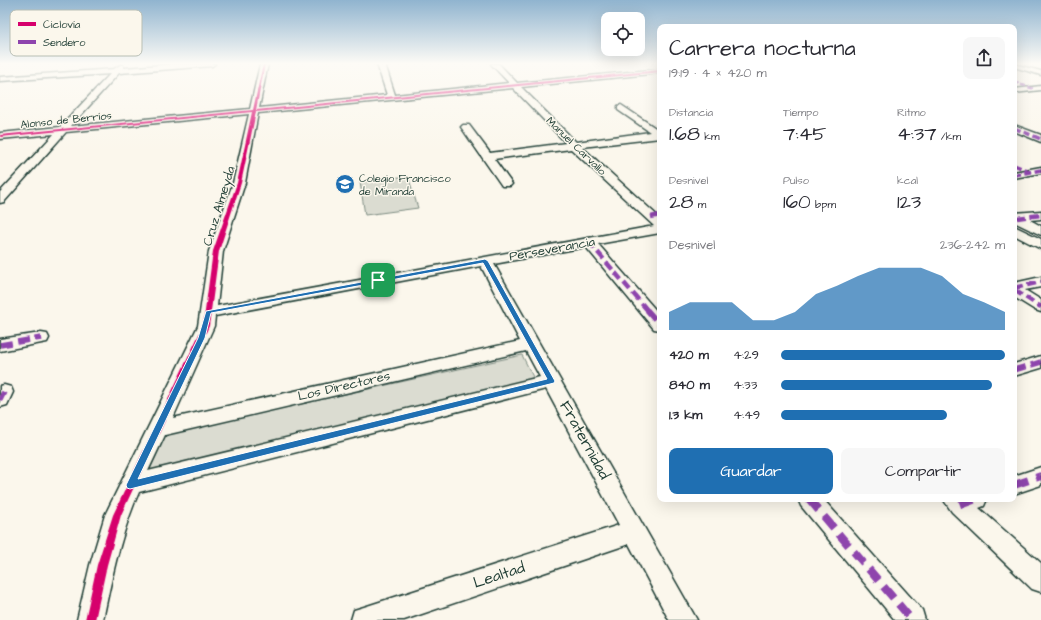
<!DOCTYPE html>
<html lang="es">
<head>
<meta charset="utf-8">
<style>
  body { margin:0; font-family:"Architects Daughter",sans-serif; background:#f7f7f7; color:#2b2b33; height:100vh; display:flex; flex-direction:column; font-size:15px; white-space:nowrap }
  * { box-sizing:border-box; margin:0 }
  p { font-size:13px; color:#7c7c81 }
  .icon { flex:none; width:22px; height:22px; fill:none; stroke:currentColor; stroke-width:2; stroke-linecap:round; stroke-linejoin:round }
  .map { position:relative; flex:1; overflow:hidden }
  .side { position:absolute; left:657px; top:24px; width:360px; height:478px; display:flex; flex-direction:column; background:#fff; border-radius:8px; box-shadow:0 4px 16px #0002 }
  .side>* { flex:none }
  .tools { position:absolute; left:601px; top:12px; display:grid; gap:8px }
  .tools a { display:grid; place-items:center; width:44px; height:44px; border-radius:8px; background:#fff; box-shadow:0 4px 16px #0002; font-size:20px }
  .pin { position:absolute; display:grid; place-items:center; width:34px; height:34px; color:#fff; margin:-17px; border-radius:8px; box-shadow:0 2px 6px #0006 }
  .round { display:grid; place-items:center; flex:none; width:42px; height:42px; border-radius:8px; background:#f7f7f7 }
  .overview { display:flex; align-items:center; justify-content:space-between; height:68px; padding:0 12px }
  h1 { font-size:22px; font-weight:600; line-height:30px }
  .stats { display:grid; grid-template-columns:repeat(3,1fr); gap:6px; height:68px; padding:4px 12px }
  .stats div { display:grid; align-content:center }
  .stats b { font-size:20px; font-weight:600 }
  .stats small { font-size:11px; font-weight:400 }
  .stats p { font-size:11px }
  .chart { height:112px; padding:8px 12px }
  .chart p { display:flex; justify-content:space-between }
  .chart svg { width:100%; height:72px; margin-top:4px; fill:#1f6fb2; opacity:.7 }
  .cta { display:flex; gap:8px; margin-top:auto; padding:8px 12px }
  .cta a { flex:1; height:46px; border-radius:8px; background:#1f6fb2; color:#fff; font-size:16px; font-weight:600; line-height:46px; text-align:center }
  .cta a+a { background:#f7f7f7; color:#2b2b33 }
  ul { padding:0 12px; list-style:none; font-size:13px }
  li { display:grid; grid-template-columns:64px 48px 1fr; align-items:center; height:30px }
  li i { height:10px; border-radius:5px; background:#1f6fb2 }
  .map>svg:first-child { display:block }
</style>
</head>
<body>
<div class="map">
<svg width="1041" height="620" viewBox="0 0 1041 620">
  <rect width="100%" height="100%" fill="#fbf7ec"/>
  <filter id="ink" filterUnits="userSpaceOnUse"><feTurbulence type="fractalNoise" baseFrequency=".025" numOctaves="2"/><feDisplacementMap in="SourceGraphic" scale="8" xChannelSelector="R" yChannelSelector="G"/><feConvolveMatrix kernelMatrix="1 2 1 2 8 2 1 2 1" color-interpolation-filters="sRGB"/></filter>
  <g filter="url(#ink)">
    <!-- green -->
    <path fill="#dbdcd1" stroke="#7d8c82" d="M 408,176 L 418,208 L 365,215 L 360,182 Z
      M 522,355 L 534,379 L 149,471 L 166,434 Z"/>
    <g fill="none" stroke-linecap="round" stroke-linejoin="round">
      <defs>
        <path id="minor" d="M 174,64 L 215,64 L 212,66 L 119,73 L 71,126 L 250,109 L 260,64 L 268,64 L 259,108 L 387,95 L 377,64 L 385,64 L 395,95 L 509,83 L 491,64 L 499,64 L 517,83 L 660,69 L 660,73 L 521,87 L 576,142 L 650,132 L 618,110 L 618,106 L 621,105 L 660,131 L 660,138 L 582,147 L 660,218 L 660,233 L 598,244 L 660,315 L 660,330 L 654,329 L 586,247 L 494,264 L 697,620 L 669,620 L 629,544 L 404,620 L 351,620 L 354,610 L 364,607 L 619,525 L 546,389 L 139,492 C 121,533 112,576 103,620 L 77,620 L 90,565 L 105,515 L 198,326 L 209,251 L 233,183 L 249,114 L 66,132 L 4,202 L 0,203 L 0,192 L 54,134 L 0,139 L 0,133 L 60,127 L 110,74 L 0,81 L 0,77 L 114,69 L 120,65 L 123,65 L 123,68 ZM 513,88 L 566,143 L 490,153 L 469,125 L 463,125 L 461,127 L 502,186 L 510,186 L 512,184 L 494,159 L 571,149 L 654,226 L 217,306 L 223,251 L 245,183 L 258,113 ZM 481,266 L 520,341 L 173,418 L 214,326 L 215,316 ZM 526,351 L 540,377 L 148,471 L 165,435 Z
          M 1014,64 L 1041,71 L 1041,75 L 1014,67 Z
          M 1041,86 L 1041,90 L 1014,93 L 1014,89 Z
          M 1014,125 L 1041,135 L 1041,142 L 1014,131 Z
          M 1041,167 L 1041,173 L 1014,178 L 1014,172 Z
          M 1041,211 L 1041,219 L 1030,220 L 1041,226 L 1041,235 L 1014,222 L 1014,213 Z
          M 1014,226 L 1041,239 L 1041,249 L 1014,235 Z
          M 1041,277 L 1041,287 L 1025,290 L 1041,300 L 1041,312 L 1035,310 L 1014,297 L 1014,283 Z
          M 41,333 L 47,334 L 49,338 L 47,342 L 0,351 L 0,339 Z
          M 1041,356 L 1041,368 L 1014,376 L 1014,364 Z
          M 4,385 L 11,387 L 13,392 L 7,405 L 0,407 L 0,386 Z
          M 1041,467 L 1041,485 L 1014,494 L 1014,476 Z
          M 798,499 L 823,499 L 922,610 L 925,620 L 895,620 L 801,506 Z
          M 943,499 L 987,499 L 984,506 L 979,508 L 1041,563 L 1041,592 L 1032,589 L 952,512 Z"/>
      </defs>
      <!-- minor casing -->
      <use href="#minor" stroke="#1f3d34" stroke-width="3"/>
      <!-- minor -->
      <use href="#minor" fill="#fbf7ec" fill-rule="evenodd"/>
      <!-- quiet-far4 -->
      <path stroke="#8e44ad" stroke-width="2.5" stroke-dasharray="5 2.5" stroke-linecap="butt" d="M 1014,82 L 1034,89"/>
      <!-- quiet-far3 -->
      <path stroke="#8e44ad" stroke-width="3.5" stroke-dasharray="7 3.5" stroke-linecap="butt" d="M 1014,128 L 1041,139
        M 1014,165 L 1029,171
        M 1014,175 L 1041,170"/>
      <!-- quiet-far2 -->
      <path stroke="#8e44ad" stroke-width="4.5" stroke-dasharray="9 4.5" stroke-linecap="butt" d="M 651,217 L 660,215
        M 1017,218 L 1041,215
        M 589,242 L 648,311
        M 1014,288 L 1041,282
        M 1014,290 L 1041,307"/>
      <!-- quiet-far1 -->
      <path stroke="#8e44ad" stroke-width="5.5" stroke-dasharray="12 5.5" stroke-linecap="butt" d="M 647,310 L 660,325
        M 0,345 L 41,338
        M 1014,370 L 1041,362
        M 0,400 L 4,392"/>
      <!-- quiet -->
      <path stroke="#8e44ad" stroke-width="8" stroke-dasharray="15 8" stroke-linecap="butt" d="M 1014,485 L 1041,476
        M 809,499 L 912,620
        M 960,505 L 976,499"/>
      <defs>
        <path id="cycleway" d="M 263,64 L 265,64 L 256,110 L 660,70 L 660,72 L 256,112 L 241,183 L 219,251 L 209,326 L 121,515 L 107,565 L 95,620 L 85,620 L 97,565 L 113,515 L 203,326 L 213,251 L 237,183 L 252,112 L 0,137 L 0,135 L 253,110 Z"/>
      </defs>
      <!-- cycleway casing -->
      <use href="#cycleway" stroke="#fbf7ec" stroke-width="2"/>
      <!-- cycleway -->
      <use href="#cycleway" fill="#d6006c" fill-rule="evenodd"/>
    </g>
  </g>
  <!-- sky -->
  <linearGradient id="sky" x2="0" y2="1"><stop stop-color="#90b4cf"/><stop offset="0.42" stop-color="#fdfbf6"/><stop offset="1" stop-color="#fdfbf6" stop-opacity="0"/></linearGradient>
  <rect width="1041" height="151" fill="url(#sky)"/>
  <!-- route -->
  <path fill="#1f6fb2" stroke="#fff" fill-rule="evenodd" d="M 485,259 L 488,261 L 555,381 L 554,383 L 130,489 L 127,488 L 126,485 L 198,338 L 206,311 ZM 483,263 L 547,379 L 138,479 L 205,338 L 211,313 Z"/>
  <!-- icons -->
  <defs>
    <symbol id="school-disc" viewBox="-11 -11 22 22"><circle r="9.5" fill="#1f6fb2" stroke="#fbf7ec"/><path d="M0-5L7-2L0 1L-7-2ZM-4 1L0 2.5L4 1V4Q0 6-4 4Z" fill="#fff"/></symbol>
  </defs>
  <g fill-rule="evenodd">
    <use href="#school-disc" x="334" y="173" width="22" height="22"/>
  </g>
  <g text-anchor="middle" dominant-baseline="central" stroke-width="3" stroke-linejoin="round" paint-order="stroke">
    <!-- far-street labels -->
    <g font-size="11" fill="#1f3d34" stroke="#fbf7ec">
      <text transform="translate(66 120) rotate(-6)">Alonso de Berríos</text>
      <text transform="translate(576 146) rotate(44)">Manuel Carvallo</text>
    </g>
    <!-- far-poi labels -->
    <g font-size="11" fill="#1f3d34" stroke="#fbf7ec" text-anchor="start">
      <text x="359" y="178">Colegio Francisco<tspan x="359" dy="13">de Miranda</tspan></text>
    </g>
    <!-- street labels -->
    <g font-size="13" fill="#1f3d34" stroke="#fbf7ec">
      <text transform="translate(219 206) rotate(-73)">Cruz Almeyda</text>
      <text transform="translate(552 249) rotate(-10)">Perseverancia</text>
      <text transform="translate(344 386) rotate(-13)">Los Directores</text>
    </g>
    <!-- near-street labels -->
    <g font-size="16" fill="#1f3d34" stroke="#fbf7ec">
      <text transform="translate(585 440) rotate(61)">Fraternidad</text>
      <text transform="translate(499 575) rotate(-18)">Lealtad</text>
    </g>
  </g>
  <!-- legend -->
  <rect x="10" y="10" width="132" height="46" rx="6" fill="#fbf7ec" stroke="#b9bfb5" stroke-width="1"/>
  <rect x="18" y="22" width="18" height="4" fill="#d6006c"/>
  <rect x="18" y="40" width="18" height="4" fill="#8e44ad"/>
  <g font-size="11" fill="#1f3d34">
    <text x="43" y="28">Ciclovía</text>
    <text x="43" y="46">Sendero</text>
  </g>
</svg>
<div class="tools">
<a><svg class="icon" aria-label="locate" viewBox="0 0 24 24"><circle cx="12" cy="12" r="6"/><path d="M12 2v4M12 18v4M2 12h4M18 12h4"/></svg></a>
</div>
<div class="pin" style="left:378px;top:280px;background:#1e9e55"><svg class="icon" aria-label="arrive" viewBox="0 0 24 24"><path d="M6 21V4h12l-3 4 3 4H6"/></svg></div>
<section class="side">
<div class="overview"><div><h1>Carrera nocturna</h1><p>19:19 · 4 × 420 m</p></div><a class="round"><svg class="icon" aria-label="share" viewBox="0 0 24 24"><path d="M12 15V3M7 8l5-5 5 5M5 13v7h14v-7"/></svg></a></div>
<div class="stats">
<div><p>Distancia</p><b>1.68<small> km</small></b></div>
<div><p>Tiempo</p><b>7:45</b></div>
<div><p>Ritmo</p><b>4:37<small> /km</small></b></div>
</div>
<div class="stats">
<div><p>Desnivel</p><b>28<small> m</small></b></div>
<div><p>Pulso</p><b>160<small> bpm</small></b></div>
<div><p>kcal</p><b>123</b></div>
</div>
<div class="chart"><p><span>Desnivel</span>236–242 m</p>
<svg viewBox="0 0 160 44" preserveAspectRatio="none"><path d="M0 44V33L10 27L20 27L30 27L40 38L50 38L60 33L70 22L80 17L90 11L100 6L110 6L120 6L130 11L140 22L150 27L160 33V44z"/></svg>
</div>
<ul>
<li><b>420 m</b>4:29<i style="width:100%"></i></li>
<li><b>840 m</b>4:33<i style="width:94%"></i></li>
<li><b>1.3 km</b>4:49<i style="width:74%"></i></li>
</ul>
<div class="cta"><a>Guardar</a><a>Compartir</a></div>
</section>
</div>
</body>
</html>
